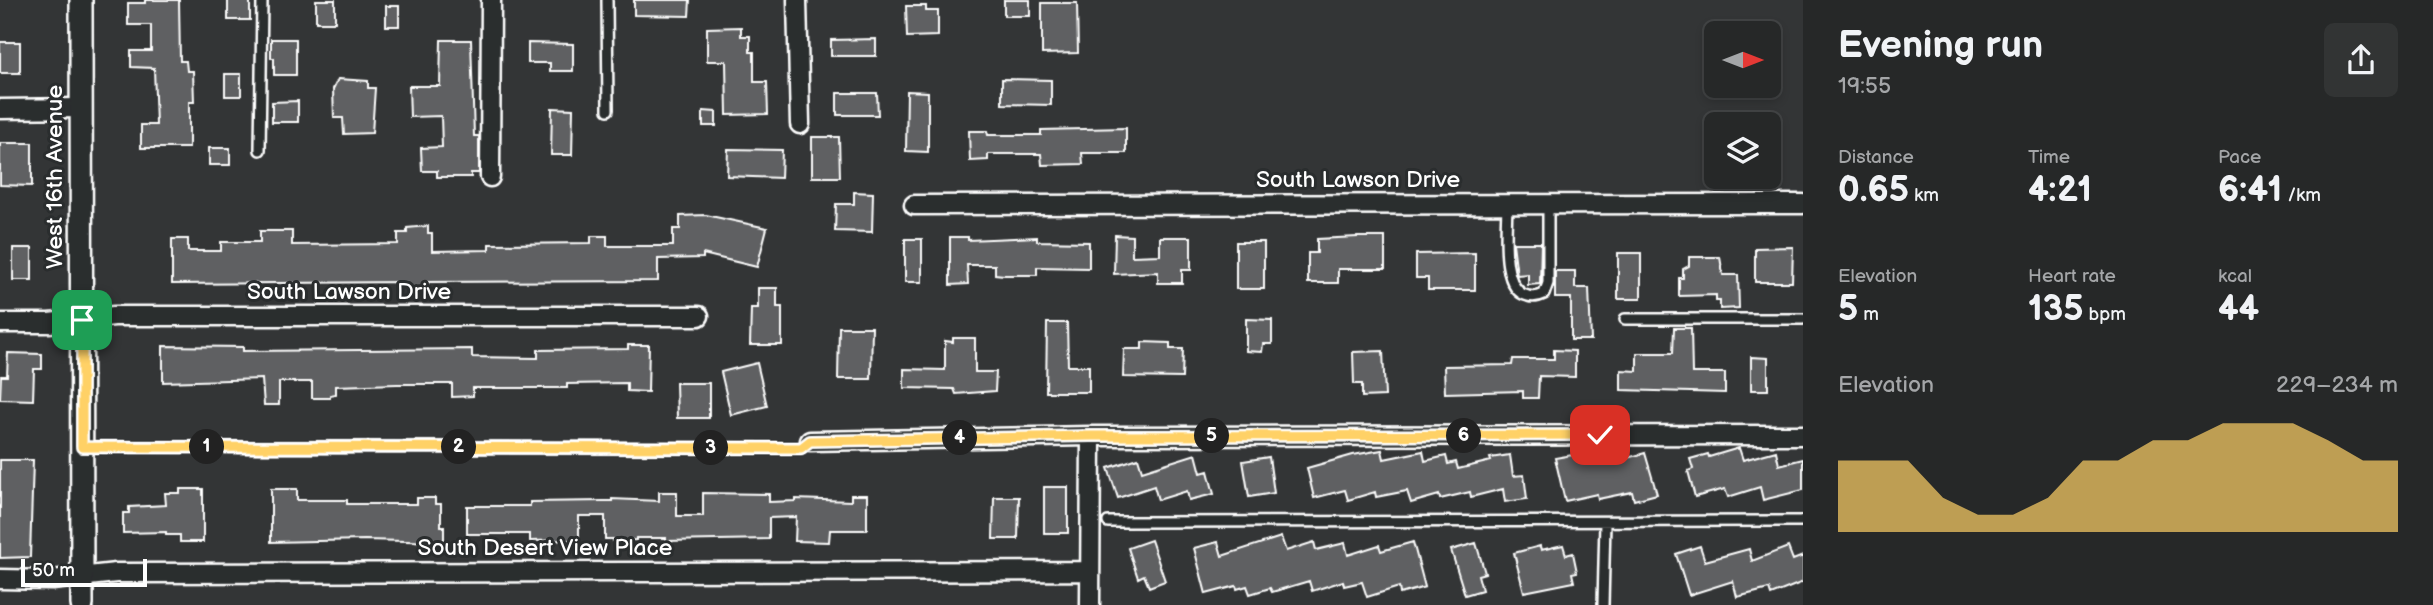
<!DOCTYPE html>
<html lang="en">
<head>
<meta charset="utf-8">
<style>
  body { margin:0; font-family:"Balsamiq Sans",sans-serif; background:#323434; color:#f1f3f6; height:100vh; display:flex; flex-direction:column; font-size:26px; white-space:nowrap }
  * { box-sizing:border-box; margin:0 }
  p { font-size:23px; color:#a4a6a8 }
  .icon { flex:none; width:38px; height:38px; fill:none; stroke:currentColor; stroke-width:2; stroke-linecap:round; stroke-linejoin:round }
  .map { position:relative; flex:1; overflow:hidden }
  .side { display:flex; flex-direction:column; background:#262828; width:630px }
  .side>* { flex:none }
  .needle { width:46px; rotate:90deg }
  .fabs { position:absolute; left:1704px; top:21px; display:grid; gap:14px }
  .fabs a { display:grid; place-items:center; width:77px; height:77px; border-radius:10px; background:#262828; box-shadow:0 4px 10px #0003,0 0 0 2px #424445; font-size:35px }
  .scale { position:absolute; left:21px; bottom:18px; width:126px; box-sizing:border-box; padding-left:7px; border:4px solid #fff; border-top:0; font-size:19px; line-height:24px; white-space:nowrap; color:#fff; -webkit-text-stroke:5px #2a2d2e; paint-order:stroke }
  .pin { position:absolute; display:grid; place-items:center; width:60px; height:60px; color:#fff; margin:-30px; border-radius:14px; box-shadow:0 4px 10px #0006 }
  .km { position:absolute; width:35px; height:35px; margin:-18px; border-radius:50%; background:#222; color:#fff; font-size:19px; line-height:35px; text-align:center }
  .round { display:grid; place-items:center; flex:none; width:74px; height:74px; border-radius:10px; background:#323434 }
  .headline { display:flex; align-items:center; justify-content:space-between; height:119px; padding:0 35px }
  h1 { font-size:38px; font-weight:700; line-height:52px }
  .stats { display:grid; grid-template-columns:repeat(3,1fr); gap:10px; height:119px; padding:7px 35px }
  .stats div { display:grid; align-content:center }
  .stats b { font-size:35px; font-weight:700 }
  .stats small { font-size:19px; font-weight:400 }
  .stats p { font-size:19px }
  .chart { height:196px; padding:14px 35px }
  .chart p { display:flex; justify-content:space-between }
  .chart svg { width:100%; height:126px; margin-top:7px; fill:#ffd166; opacity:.7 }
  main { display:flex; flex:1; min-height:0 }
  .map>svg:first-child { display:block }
</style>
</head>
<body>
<main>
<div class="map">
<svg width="1803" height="605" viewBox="0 0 1803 605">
  <rect width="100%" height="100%" fill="#333536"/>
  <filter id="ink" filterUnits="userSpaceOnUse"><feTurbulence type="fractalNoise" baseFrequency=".0143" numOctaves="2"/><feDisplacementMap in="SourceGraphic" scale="14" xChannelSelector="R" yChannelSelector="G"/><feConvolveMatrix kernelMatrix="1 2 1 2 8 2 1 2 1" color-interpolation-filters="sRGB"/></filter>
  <g filter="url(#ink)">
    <!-- building -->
    <path fill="#5f6162" stroke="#fff" stroke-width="2" d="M 145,0 L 179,0 L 180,61 L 186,61 L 187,71 L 193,71 L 194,102 L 189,102 L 189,148 L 141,148 L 141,125 L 156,125 L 154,68 L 131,67 L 131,51 L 151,51 L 151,25 L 128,25 L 128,3 L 145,3 Z
      M 228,0 L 250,0 L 250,20 L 228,20 Z
      M 316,0 L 335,0 L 335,22 L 316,22 Z
      M 634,0 L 690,0 L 689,16 L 634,15 Z
      M 1004,0 L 1030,0 L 1030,16 L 1004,16 Z
      M 1042,3 L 1077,3 L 1078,53 L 1042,54 Z
      M 386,6 L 399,6 L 399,26 L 386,26 Z
      M 906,6 L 926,6 L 926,11 L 938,11 L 938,36 L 907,37 Z
      M 741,27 L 741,36 L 750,36 L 750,52 L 754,52 L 754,82 L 767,82 L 768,114 L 727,115 L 726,61 L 707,61 L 707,28 Z
      M 271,39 L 296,39 L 296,75 L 274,75 L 274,58 L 271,58 Z
      M 876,39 L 876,56 L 831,56 L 831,40 Z
      M 441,40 L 471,40 L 474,136 L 479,136 L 479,173 L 471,173 L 471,177 L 437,177 L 437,171 L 422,171 L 421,148 L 442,147 L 441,116 L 410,117 L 409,86 L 440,86 Z
      M 0,42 L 20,42 L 20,73 L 0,73 Z
      M 528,43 L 573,44 L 573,71 L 550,71 L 550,63 L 528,63 Z
      M 225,74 L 241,74 L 241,96 L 225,96 Z
      M 338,79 L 368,81 L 368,88 L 375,88 L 372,133 L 344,134 L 343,118 L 334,118 L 333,89 Z
      M 1002,79 L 1051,80 L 1051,105 L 1002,104 Z
      M 907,91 L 928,92 L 928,152 L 906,151 Z
      M 837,93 L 877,93 L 878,115 L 837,115 Z
      M 298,101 L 298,122 L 272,122 L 272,102 Z
      M 552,108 L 573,109 L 572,155 L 551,155 Z
      M 703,111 L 716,112 L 716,126 L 703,126 Z
      M 1126,128 L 1126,153 L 1082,153 L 1083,164 L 1042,165 L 1041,154 L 988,154 L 988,160 L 970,161 L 969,131 L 987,131 L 988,135 L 1041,135 L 1041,130 Z
      M 812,137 L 839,137 L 840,177 L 812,177 Z
      M 0,143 L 32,143 L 32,186 L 0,185 Z
      M 209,148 L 230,148 L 230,165 L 209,165 Z
      M 728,149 L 782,150 L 781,178 L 727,176 Z
      M 854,192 L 873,193 L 872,232 L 835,231 L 836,204 L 854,204 Z
      M 706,215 L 767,228 L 757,267 L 703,254 L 703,258 L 658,259 L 658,281 L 428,282 L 428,287 L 406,287 L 406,282 L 172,284 L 172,239 L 188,239 L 188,251 L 221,251 L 221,242 L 260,242 L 260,231 L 292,231 L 292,245 L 398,244 L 398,233 L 407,233 L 407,228 L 428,226 L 428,233 L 432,233 L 432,251 L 489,250 L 489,244 L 591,243 L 591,236 L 607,236 L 607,246 L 673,246 L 673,229 L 680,229 L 680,216 Z
      M 1115,235 L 1132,236 L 1132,256 L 1160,255 L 1160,237 L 1191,237 L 1191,270 L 1182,270 L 1182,283 L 1158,283 L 1158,272 L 1114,274 Z
      M 950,237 L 968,237 L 968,240 L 1037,237 L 1037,241 L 1089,242 L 1089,268 L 1037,267 L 1037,275 L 1004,275 L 995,274 L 995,265 L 967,265 L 968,284 L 950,285 Z
      M 1358,237 L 1385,237 L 1385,269 L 1338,269 L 1338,283 L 1308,283 L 1308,253 L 1317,253 L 1317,239 Z
      M 905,239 L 922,239 L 922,282 L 905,282 Z
      M 1236,242 L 1264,242 L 1264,289 L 1236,289 Z
      M 1513,243 L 1541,243 L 1540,284 L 1528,285 L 1528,274 L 1517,275 Z
      M 1793,247 L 1792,282 L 1755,282 L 1755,248 Z
      M 13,248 L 32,248 L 32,280 L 13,280 Z
      M 1475,253 L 1475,290 L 1428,290 L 1428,278 L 1416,278 L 1416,254 Z
      M 1618,253 L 1641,253 L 1641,299 L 1618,299 Z
      M 1689,257 L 1720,257 L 1723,275 L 1738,275 L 1739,308 L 1720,309 L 1720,301 L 1716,301 L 1716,295 L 1679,296 L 1679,278 L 1683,278 L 1683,269 L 1689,266 Z
      M 1555,271 L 1575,271 L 1575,288 L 1589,288 L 1591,340 L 1571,340 L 1571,298 L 1555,298 Z
      M 758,288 L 777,288 L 777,307 L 782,307 L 782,345 L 750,345 L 751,308 L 758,308 Z
      M 1246,319 L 1272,320 L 1272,344 L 1263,344 L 1262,352 L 1246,351 Z
      M 1047,323 L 1067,323 L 1068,366 L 1089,366 L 1089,392 L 1046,392 Z
      M 839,327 L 872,327 L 871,379 L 838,379 Z
      M 1674,328 L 1691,328 L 1692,373 L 1725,373 L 1725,393 L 1621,390 L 1621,370 L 1637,371 L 1637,353 L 1673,353 Z
      M 953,338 L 975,338 L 975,372 L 996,372 L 995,391 L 956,394 L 954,389 L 904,388 L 904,369 L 945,370 L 945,341 L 953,342 Z
      M 1142,342 L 1170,343 L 1170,349 L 1183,349 L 1182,378 L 1123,377 L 1124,349 L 1142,349 Z
      M 628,345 L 649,345 L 648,392 L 627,391 L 627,383 L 567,384 L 567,388 L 473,388 L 473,396 L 452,397 L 452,384 L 397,384 L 336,386 L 336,394 L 330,395 L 330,398 L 312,398 L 312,382 L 279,382 L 279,405 L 264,405 L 262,379 L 163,382 L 163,346 L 243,347 L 243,351 L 472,349 L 472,357 L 538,358 L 538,350 L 628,349 Z
      M 1554,350 L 1575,351 L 1575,377 L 1539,376 L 1538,398 L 1523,398 L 1523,391 L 1445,393 L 1444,366 L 1512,365 L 1513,359 L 1554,359 Z
      M 1383,351 L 1385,396 L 1362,397 L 1362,384 L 1354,384 L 1353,352 Z
      M 8,353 L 42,354 L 42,369 L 34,369 L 33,400 L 0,399 L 1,376 L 7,376 Z
      M 1751,357 L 1768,358 L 1768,390 L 1751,390 Z
      M 757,363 L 767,406 L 731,415 L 721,372 Z
      M 676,383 L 709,383 L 709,418 L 677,418 Z
      M 1613,448 L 1616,461 L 1645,453 L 1657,494 L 1634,500 L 1632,492 L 1598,499 L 1597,494 L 1565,501 L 1555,458 Z
      M 1739,448 L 1743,460 L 1776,451 L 1779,465 L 1803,459 L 1803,490 L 1763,500 L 1760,487 L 1728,497 L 1725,489 L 1695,497 L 1688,471 L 1693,469 L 1690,459 L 1708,454 L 1709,457 Z
      M 1382,450 L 1384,459 L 1423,451 L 1425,461 L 1446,456 L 1448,464 L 1456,462 L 1458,469 L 1491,461 L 1490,458 L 1510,455 L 1513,476 L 1524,475 L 1527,499 L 1505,502 L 1503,489 L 1471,497 L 1470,492 L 1440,499 L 1439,495 L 1411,503 L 1407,491 L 1376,497 L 1375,492 L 1348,500 L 1345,490 L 1314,498 L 1307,468 L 1353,455 Z
      M 1196,454 L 1201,473 L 1208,471 L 1214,494 L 1189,500 L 1187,491 L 1158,500 L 1154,486 L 1118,498 L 1108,468 L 1138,458 L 1142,471 Z
      M 1269,457 L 1274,493 L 1249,497 L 1243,461 Z
      M 0,460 L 33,460 L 30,557 L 0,558 Z
      M 1044,487 L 1068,487 L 1068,533 L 1044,533 Z
      M 180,489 L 203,489 L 203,542 L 180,542 L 180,535 L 166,535 L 166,532 L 123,533 L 123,513 L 129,513 L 129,507 L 166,505 L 165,493 L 180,493 Z
      M 271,489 L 297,489 L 297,500 L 347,500 L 347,504 L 417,504 L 417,498 L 435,498 L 435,504 L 441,504 L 441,526 L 444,526 L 444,542 L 365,540 L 271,542 Z
      M 659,492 L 677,492 L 677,516 L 703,516 L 703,493 L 769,494 L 769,502 L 796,501 L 796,499 L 851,501 L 851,495 L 867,495 L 867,530 L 830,530 L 829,542 L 795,541 L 796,517 L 769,518 L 769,539 L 666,541 L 666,538 L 636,538 L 636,540 L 613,541 L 613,539 L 605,539 L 605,516 L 579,516 L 579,540 L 530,541 L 530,534 L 467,534 L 467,506 L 530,506 L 530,502 L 605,501 L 612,501 L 612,499 L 659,501 Z
      M 994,497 L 1019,497 L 1018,539 L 993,539 Z
      M 1281,537 L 1286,551 L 1314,542 L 1316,550 L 1345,543 L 1348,555 L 1379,545 L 1381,551 L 1413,542 L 1425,587 L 1400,594 L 1399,587 L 1367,597 L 1362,582 L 1344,586 L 1343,581 L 1312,591 L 1309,581 L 1272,592 L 1270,588 L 1250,594 L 1247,586 L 1237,589 L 1236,586 L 1206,594 L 1194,548 L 1218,542 L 1222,556 Z
      M 1151,540 L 1165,581 L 1149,587 L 1144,575 L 1138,578 L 1128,548 Z
      M 1476,543 L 1485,573 L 1478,575 L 1482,590 L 1465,595 L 1451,550 Z
      M 1563,545 L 1566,555 L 1573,553 L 1577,572 L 1572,573 L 1574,582 L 1524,592 L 1514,553 L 1540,546 L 1541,550 Z
      M 1700,546 L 1705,561 L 1749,549 L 1752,561 L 1788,547 L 1793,560 L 1803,556 L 1803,582 L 1771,595 L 1769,589 L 1737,597 L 1733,581 L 1689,595 L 1676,554 Z"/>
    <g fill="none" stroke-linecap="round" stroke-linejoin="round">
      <defs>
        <path id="service" d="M 607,0 L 608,110
          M 260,150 L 262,0
          M 1507,204 C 1507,227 1499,290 1528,296 C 1534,298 1538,297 1544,294 L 1548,283 L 1548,204
          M 1625,319 L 1803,319
          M 82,447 L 801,448 L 810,441
          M 1108,522 L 1803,521
          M 1603,605 L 1605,522"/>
        <path id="minor" d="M 797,0 L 800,124
          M 0,109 L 82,108
          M 490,177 L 491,0
          M 914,205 L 1803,204
          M 0,323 L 49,323 L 114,316 L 699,316
          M 810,441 L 1091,436 L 1803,435
          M 0,579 L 52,580 L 116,573 L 1090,571
          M 1090,605 L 1091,436"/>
        <path id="tertiary" d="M 81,0 L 82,605"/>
      </defs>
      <!-- service casing -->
      <use href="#service" stroke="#fff" stroke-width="14"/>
      <!-- minor casing -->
      <use href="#minor" stroke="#fff" stroke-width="23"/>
      <!-- tertiary casing -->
      <use href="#tertiary" stroke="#fff" stroke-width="26"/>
      <!-- service -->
      <use href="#service" stroke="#2a2d2e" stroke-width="9"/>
      <!-- minor -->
      <use href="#minor" stroke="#2a2d2e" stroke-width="18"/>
      <!-- tertiary -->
      <use href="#tertiary" stroke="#2a2d2e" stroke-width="21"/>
    </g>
  </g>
  <g fill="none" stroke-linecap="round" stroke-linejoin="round" filter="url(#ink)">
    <defs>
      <path id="route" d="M 82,320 L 82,447 L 801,448 L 810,441 L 1091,436 L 1600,435"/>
    </defs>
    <!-- route casing -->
    <use href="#route" stroke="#fff" stroke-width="14"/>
    <!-- route -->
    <use href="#route" stroke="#ffd166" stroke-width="9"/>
  </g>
  <g text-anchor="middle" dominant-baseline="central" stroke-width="6" stroke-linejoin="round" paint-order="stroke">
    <!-- street labels -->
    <g font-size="23" fill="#fff" stroke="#2a2d2e">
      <text transform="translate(55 177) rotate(-90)">West 16th Avenue</text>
      <text x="1358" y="180">South Lawson Drive</text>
      <text x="349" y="292">South Lawson Drive</text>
      <text x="545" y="548">South Desert View Place</text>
    </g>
  </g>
</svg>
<div class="fabs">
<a><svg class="needle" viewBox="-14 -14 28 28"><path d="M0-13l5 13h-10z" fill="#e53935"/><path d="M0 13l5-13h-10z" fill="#a4a6a8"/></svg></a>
<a><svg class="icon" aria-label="layers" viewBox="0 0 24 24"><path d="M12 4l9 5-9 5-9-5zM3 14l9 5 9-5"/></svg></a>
</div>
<div class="scale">50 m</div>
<div class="pin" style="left:82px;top:320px;background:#1e9e55"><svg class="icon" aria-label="arrive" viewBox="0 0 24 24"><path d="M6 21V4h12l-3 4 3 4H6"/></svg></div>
<div class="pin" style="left:1600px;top:435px;background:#d93025"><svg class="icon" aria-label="check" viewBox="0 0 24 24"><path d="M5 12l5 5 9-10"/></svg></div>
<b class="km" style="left:207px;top:447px">1</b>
<b class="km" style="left:459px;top:447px">2</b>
<b class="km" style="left:711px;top:448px">3</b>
<b class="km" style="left:960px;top:438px">4</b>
<b class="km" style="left:1212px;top:436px">5</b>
<b class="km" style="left:1464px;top:436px">6</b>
</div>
<section class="side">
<div class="headline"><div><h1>Evening run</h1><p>19:55</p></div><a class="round"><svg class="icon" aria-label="share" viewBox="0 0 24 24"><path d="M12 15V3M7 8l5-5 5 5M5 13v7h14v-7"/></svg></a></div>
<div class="stats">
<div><p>Distance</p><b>0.65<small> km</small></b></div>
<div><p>Time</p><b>4:21</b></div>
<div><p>Pace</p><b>6:41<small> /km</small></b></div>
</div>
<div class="stats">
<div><p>Elevation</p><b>5<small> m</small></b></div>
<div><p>Heart rate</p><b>135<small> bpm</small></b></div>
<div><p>kcal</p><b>44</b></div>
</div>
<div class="chart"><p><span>Elevation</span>229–234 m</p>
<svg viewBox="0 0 160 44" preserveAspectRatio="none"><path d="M0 44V19L10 19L20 19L30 32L40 38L50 38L60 32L70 19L80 19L90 12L100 12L110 6L120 6L130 6L140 12L150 19L160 19V44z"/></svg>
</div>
</section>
</main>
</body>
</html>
